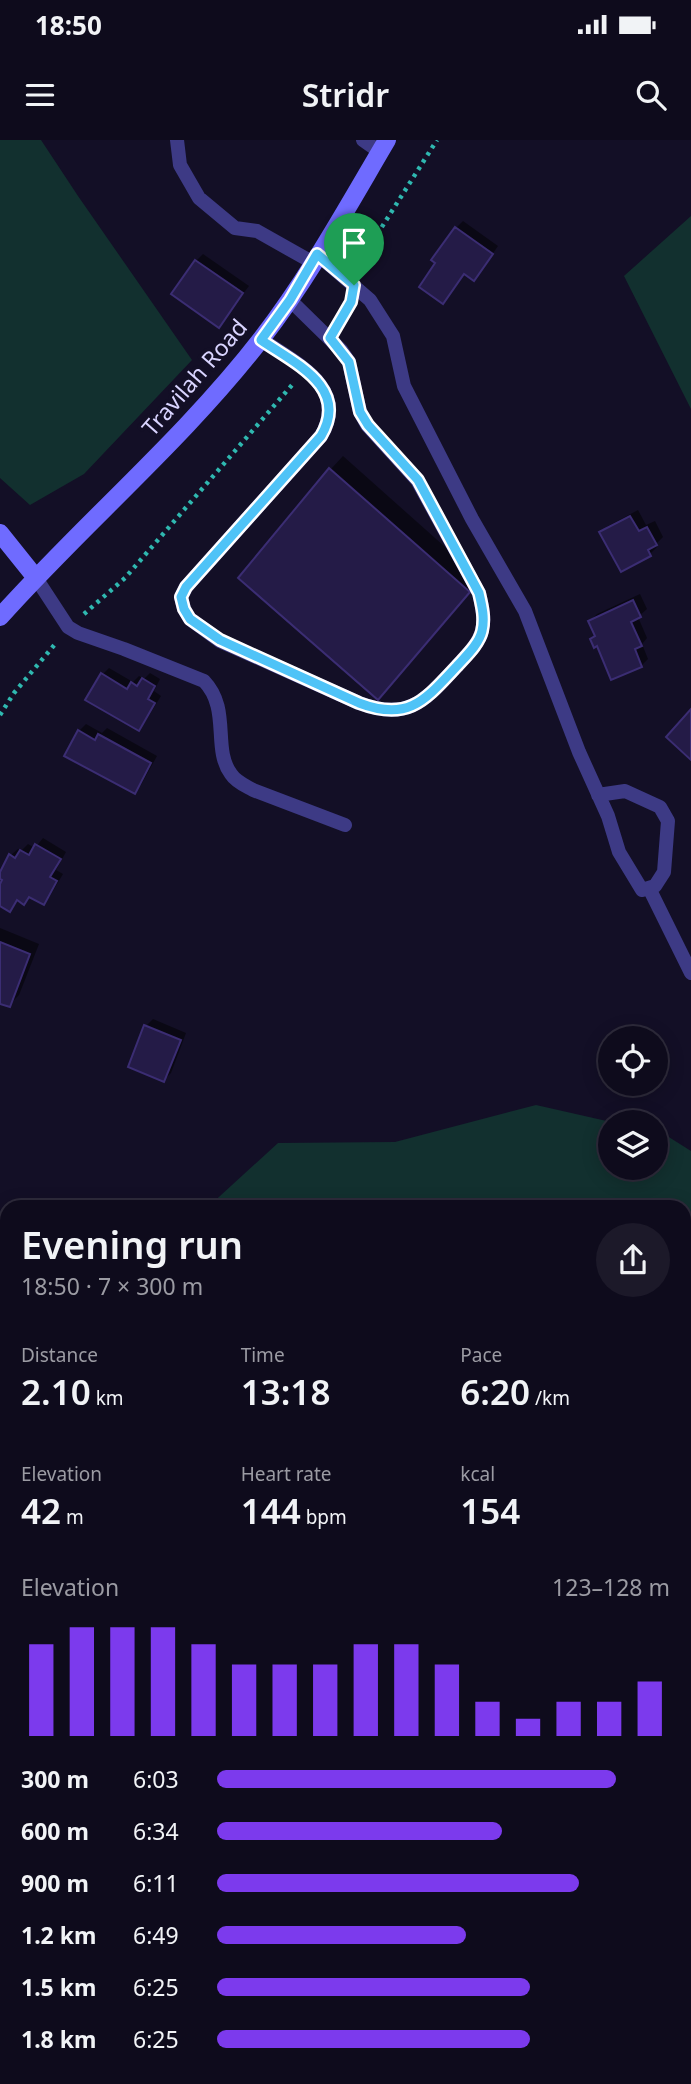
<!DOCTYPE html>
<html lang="en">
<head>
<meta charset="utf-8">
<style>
  body { margin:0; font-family:"Noto Sans",sans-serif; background:#1c1929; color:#f1f3f6; height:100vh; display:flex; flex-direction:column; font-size:26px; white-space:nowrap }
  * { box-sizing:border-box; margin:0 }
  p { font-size:23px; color:#9b9ba3 }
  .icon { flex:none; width:38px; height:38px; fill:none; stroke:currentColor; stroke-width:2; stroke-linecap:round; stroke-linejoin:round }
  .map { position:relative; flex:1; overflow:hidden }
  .panel { position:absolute; left:0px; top:1060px; width:691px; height:884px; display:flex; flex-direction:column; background:#0e0b1c; border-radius:21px 21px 0 0; box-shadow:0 4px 18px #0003,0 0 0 2px #2e2b3b }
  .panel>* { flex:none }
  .buttons { position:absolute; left:598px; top:886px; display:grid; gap:14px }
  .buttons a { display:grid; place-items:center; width:70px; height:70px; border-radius:50%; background:#0e0b1c; box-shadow:0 4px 18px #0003,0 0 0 2px #2e2b3b; font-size:35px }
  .pin { position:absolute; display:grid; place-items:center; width:60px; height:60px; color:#fff; margin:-72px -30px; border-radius:50% 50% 50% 0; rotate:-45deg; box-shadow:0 0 7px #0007 }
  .pin .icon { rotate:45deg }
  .round { display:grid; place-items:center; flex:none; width:74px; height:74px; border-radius:37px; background:#1c1929 }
  .overview { display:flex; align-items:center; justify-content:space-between; height:119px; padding:0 21px }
  h1 { font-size:38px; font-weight:600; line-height:52px }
  .figures { display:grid; grid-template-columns:repeat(3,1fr); gap:10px; height:119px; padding:7px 21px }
  .figures div { display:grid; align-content:center }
  .figures b { font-size:35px; font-weight:600 }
  .figures small { font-size:19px; font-weight:400 }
  .figures p { font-size:19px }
  .chart { height:196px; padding:14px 21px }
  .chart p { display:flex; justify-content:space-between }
  .chart svg { width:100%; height:126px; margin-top:7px; stroke:#7c3aed; stroke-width:6 }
  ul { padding:0 21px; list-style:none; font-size:23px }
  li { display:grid; grid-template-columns:112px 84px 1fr; align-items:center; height:52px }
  li i { height:18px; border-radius:9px; background:#7c3aed }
  .status { display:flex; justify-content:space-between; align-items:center; height:49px; padding:0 35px; background:#0e0b1c; direction:ltr }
  .status svg { height:19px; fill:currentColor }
  header { display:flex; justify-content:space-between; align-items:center; height:91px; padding:0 21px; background:#0e0b1c; font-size:32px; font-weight:600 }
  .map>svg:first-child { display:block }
</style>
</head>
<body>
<div class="status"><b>18:50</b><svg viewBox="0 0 49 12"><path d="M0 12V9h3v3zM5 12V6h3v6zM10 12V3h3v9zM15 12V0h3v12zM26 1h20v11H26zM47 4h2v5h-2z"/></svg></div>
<header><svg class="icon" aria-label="menu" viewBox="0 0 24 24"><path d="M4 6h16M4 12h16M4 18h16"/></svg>Stridr<svg class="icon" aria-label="search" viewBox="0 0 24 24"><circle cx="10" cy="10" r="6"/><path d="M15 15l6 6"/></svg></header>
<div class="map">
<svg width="691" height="1944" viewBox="0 0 691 1944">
  <rect width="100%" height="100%" fill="#130f26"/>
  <!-- green -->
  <path fill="#12302f" d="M 0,0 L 41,0 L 78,56 L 192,220 L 84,334 L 30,365 L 0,338 Z
    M 691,76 L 691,269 L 624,136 Z
    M 536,965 L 611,982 L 611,1027 L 656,1027 L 656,992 L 664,994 L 691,1011 L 691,1384 L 684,1381 L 684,1068 L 208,1067 L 278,1003 L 395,1002 Z"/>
  <!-- shadow -->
  <path fill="#0007" d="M 463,81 L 498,106 L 480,132 L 465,133 L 438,123 L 456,88 Z
    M 203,114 L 249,146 L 219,185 L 196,121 Z
    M 343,316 L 481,439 L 390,545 L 241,437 L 331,329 Z
    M 638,370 L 646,385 L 655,381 L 663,397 L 656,404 L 657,407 L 650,414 L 621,430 L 602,392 L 608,386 Z
    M 640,454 L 647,469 L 638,477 L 647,498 L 642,504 L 648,519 L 641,526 L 590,481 L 597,474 Z
    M 109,528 L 133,542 L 139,536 L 144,539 L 150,533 L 160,539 L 154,551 L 161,556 L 145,582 L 139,589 L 102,535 Z
    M 86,584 L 102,593 L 107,588 L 157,616 L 141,645 L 135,652 L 79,591 Z
    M 43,698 L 66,712 L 56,730 L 63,734 L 50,756 L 44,763 L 31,756 L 24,762 L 19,759 L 10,770 L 0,764 L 0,747 L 5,740 L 0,735 L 11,715 L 18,709 L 21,711 L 28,704 L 35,708 Z
    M 0,788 L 39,804 L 19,855 L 9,865 L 0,862 Z
    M 153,879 L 186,893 L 171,933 L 164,940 L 146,886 Z
    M 687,1455 L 691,1456 L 691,1519 L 689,1518 L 684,1523 L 684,1457 Z
    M 684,1654 L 691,1657 L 691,1667 L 684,1684 Z"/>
  <!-- building -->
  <path fill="#241b47" stroke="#3b2d73" stroke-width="2" d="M 455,87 L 493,114 L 474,141 L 464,134 L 443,164 L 419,147 L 435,123 L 431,120 Z
    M 195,120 L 243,153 L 219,188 L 171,154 Z
    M 329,328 L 470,452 L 378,560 L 238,438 Z
    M 630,376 L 639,391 L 647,387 L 657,405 L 648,410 L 651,416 L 621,432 L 599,392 Z
    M 633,460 L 641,477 L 631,482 L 642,506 L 635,509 L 642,527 L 611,540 L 597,506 L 594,508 L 590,499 L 595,496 L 588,481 Z
    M 101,533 L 127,549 L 131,542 L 137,546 L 142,538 L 155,546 L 148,559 L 155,563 L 139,591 L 85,560 Z
    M 691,569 L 691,620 L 666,597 Z
    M 78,590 L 95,600 L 98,594 L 151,623 L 135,654 L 64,616 Z
    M 35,704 L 61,719 L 50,737 L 57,741 L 44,765 L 29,757 L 24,765 L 17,760 L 10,772 L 0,766 L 0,744 L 2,740 L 0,739 L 0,732 L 9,714 L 15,718 L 20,710 L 29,715 Z
    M 0,802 L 30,814 L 10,867 L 0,864 Z
    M 144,885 L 181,900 L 164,942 L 128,927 Z
    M 684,1467 L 691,1470 L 691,1521 L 684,1519 Z
    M 584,1937 L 622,1937 L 624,1944 L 586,1944 Z"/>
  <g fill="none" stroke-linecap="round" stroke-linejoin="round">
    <!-- path -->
    <path stroke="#2fb8b0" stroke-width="4.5" stroke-dasharray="3.5 5" stroke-linecap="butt" d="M 359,123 L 437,0
      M 339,182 L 349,165
      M 84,474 L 125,438 L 292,245
      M 0,575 L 14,553 L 56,503"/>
    <!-- lane -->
    <path stroke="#3d3a85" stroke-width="14" d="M 177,0 L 180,25 L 199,58 L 235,88 L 257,91 L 312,122
      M 363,0 L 380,12
      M 317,114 L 370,160 L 393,196 L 404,246 L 472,379 L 525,471 L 579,612 L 608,676 L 619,712 L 642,750 L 655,746 L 664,732 L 668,681 L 660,667 L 625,651 L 598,655
      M 261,199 C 294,222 350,247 321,296 L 186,447 L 181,457 L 184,469 L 190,479 L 220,501 L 359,563 C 409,582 425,560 457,526 C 466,516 478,505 482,491 C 485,478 482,466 479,453 L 417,340 L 367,285 L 360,272 L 349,222 L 341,210 L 290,160
      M 36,438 L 68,487 L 78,493 L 124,509 L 204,541 C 231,569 212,609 231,634 C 236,642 246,646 253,650 L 345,685
      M 649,748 L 691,833
      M 0,1766 L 7,1772"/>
    <!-- street -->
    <path stroke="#3d3a85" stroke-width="18" d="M 684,1587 L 691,1589
      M 0,1890 L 7,1891
      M 511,1937 L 513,1944"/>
    <!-- secondary -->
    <path stroke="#6f6bff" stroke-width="18" d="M 0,393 L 36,438
      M 0,477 C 85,382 184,299 262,198 C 309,137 348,66 387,0"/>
  </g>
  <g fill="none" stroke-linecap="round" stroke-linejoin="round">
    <defs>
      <path id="route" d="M 317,114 L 354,145 L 351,162 L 330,198 L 349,222 L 360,272 L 368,285 L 418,340 L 479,453 C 482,466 485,478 482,491 C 479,504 466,516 457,526 C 425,560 409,582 359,563 L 220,500 L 190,479 L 184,469 L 181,457 L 186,447 L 321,296 C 350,247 294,223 261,200 L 290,160 Z"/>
    </defs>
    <!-- route casing -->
    <use href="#route" stroke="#fff" stroke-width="14"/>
    <!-- route -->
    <use href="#route" stroke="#4fc3f7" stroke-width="9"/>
  </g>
  <g text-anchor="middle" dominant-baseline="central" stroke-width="7" stroke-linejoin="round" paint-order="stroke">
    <!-- street labels -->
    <g font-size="23" fill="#d9d4ff" stroke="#130f26">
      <text transform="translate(194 237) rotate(-49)">Travilah Road</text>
    </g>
  </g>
</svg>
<div class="buttons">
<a><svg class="icon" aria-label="locate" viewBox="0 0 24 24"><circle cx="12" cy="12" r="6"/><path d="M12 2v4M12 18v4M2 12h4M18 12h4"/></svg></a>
<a><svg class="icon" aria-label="layers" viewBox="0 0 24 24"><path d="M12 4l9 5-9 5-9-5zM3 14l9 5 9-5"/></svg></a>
</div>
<div class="pin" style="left:354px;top:145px;background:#1e9e55"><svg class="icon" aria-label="arrive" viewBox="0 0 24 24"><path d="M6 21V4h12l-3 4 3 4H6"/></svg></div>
<section class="panel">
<div class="overview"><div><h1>Evening run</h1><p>18:50 · 7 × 300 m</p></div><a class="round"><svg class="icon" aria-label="share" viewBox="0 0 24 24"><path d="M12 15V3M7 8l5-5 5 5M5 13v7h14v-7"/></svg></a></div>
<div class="figures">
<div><p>Distance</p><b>2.10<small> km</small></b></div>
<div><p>Time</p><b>13:18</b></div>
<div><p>Pace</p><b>6:20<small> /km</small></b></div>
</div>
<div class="figures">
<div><p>Elevation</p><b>42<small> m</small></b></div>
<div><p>Heart rate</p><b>144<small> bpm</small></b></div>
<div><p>kcal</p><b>154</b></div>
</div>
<div class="chart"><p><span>Elevation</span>123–128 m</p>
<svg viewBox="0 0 160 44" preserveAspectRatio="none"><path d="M5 44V12M15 44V6M25 44V6M35 44V6M45 44V12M55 44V19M65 44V19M75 44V19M85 44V12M95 44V12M105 44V19M115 44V32M125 44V38M135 44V32M145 44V32M155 44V25"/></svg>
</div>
<ul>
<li><b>300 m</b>6:03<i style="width:88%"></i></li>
<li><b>600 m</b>6:34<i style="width:63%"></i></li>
<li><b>900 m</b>6:11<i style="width:80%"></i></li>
<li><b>1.2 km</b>6:49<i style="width:55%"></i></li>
<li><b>1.5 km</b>6:25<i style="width:69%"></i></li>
<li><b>1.8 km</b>6:25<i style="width:69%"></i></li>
</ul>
</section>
</div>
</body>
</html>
